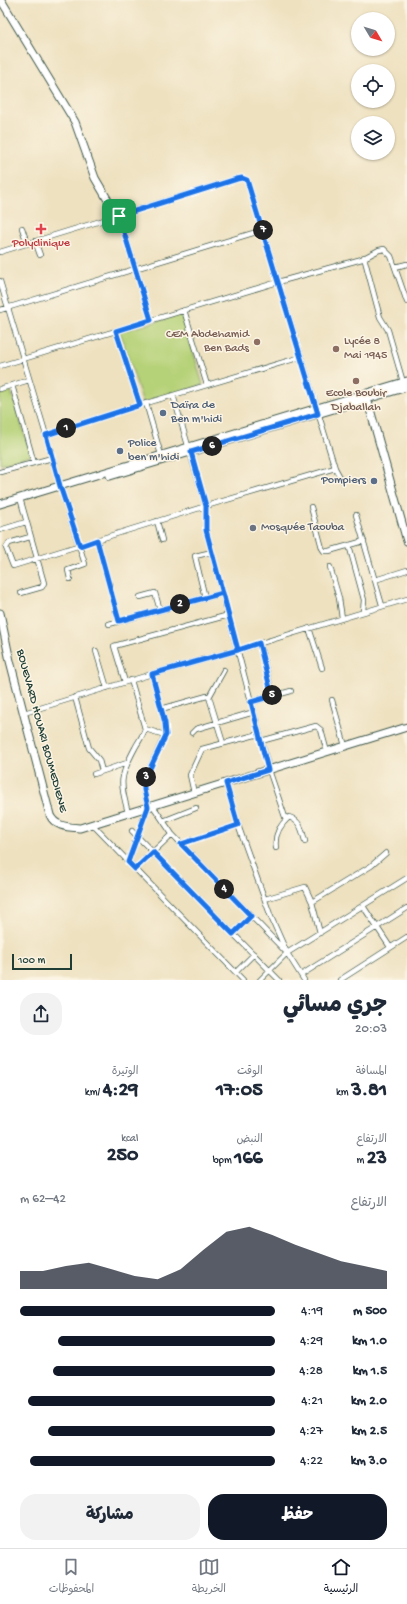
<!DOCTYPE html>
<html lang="ar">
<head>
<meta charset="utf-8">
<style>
  body { margin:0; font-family:"Gochi Hand","Playpen Sans Arabic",sans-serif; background:#f2f2f3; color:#1f2937; direction:rtl; height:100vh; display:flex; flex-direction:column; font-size:15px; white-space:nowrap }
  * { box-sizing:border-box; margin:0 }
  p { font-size:13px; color:#747a83 }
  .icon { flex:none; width:22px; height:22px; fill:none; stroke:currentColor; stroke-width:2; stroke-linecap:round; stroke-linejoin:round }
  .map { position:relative; height:980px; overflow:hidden; direction:ltr }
  .panel { display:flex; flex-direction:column; background:#fff; flex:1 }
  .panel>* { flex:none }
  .needle { width:26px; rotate:128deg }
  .fabs { position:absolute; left:351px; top:12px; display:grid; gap:8px }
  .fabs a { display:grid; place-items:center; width:44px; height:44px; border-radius:50%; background:#fff; box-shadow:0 1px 3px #0004; font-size:20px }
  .scale { position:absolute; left:12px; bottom:10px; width:60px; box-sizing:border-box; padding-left:4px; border:2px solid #1f3d34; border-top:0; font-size:11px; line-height:14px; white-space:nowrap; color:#1f3d34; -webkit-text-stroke:3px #fcf5e5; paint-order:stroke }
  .pin { position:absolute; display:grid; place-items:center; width:34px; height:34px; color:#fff; margin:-17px; border-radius:8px; box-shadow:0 2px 6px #0006 }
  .km { position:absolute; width:20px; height:20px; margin:-10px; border-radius:50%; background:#222; color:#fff; font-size:11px; line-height:20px; text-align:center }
  .round { display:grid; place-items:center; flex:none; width:42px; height:42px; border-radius:16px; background:#f2f2f3 }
  .overview { display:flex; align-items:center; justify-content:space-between; height:68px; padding:0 20px }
  h1 { font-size:22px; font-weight:800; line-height:30px }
  .figures { display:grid; grid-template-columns:repeat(3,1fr); gap:6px; height:68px; padding:4px 20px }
  .figures div { display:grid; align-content:center }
  .figures b { font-size:20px; font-weight:800 }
  .figures small { font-size:11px; font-weight:400 }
  .figures p { font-size:11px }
  .chart { height:112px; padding:8px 20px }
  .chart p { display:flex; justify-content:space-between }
  .chart svg { width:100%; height:72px; margin-top:4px; fill:#111827; opacity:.7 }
  .action { display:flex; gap:8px; margin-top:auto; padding:8px 20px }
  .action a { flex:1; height:46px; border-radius:16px; background:#111827; color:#fff; font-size:16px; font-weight:800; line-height:46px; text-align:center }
  .action a+a { background:#f2f2f3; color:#1f2937 }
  ul { padding:0 20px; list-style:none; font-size:13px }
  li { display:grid; grid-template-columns:64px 48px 1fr; align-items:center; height:30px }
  li i { height:10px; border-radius:5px; background:#111827 }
  .menu { display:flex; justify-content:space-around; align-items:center; height:56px; border-top:1px solid #e0e1e3; background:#fff; font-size:11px; color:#747a83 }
  .menu a { display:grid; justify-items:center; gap:2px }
  .menu .active { color:#111827 }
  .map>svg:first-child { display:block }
</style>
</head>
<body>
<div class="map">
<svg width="407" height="980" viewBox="0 0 407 980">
  <rect width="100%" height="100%" fill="#fcf5e5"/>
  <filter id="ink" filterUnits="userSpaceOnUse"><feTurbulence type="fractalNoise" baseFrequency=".025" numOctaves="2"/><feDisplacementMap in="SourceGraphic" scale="8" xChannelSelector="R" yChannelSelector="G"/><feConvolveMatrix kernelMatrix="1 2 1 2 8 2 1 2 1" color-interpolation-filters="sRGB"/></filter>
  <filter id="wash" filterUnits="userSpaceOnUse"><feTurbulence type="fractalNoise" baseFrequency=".012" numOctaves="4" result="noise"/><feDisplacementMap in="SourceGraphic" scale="16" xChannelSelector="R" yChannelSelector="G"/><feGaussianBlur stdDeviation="0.9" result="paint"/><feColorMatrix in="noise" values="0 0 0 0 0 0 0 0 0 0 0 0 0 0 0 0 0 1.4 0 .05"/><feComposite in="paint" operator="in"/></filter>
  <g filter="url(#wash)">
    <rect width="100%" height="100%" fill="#eee1c0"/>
    <!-- green -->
    <path fill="#b6d278" stroke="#6a8856" d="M 182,314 L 203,385 L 143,403 L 120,332 Z
      M 11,391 L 31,455 L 0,464 L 0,395 Z"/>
  </g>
  <g filter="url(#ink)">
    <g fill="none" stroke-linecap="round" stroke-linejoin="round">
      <defs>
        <path id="street" d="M 119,215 L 151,320
          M 22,228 L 27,243
          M 35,241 L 40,255
          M 0,252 L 237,179 L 242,178 L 247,180 L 335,468 L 341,479
          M 364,257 L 377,306 L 380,317 L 388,330 L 403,382
          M 395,267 L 407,264
          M 0,281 L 46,435 L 60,486 L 85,564 L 68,570 L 70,579
          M 0,310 L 263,230
          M 184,310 L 207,385
          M 116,331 L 140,405
          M 0,366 L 278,282 L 362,259 L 379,250 L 384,249 L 391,256 L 407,302
          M 12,385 L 34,463
          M 0,389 L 29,380
          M 173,395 L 206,506 L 206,530 L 269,770 L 286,820
          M 146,403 L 161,455
          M 46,435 L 140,405 L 301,357
          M 0,472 L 52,458
          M 20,498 L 44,583 L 42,587 L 21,593
          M 311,507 L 322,548 L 324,551 L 329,551 L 364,541
          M 356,515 L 382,605
          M 157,521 L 162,540
          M 0,530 L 26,522
          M 30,537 L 9,543 L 6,548 L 13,566 L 206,506 L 335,468
          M 97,540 L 119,621
          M 349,545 L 364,600 L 363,611
          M 330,567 L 339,598 L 342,618
          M 375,580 L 407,570
          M 140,597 L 155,593 L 160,610
          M 205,598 L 195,556 L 212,552
          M 109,624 L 223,593
          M 309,628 L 322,668
          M 259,643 L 273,696
          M 96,651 L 107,688
          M 125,682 L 114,646 L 229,615
          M 75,697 L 89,748 L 99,760 L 102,771
          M 209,697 L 224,670
          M 332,700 L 345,746
          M 251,702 L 291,691
          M 161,709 L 207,696 L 209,697 L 223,743
          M 24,713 L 152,674 L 238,650 L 407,599
          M 145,729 L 165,735
          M 192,733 L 196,729 L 254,712
          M 261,741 L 316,726 L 321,730 L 327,752
          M 94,774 L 127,763
          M 226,783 L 238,825 L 271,917 L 287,953 L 304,980
          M 194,793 L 190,775 L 202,749 L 259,734
          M 153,806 L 172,834 L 285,951
          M 128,813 C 120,781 119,778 135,748 C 138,742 143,736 145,729 L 131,680
          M 163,821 L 196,808
          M 92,824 L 243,980
          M 132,831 L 279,980
          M 181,844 L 238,825
          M 276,848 C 274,836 280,825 289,817 C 301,821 302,831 305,841
          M 128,862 L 148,807 L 144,791 L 144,781 L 165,735 L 165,723 L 152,674
          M 135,869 L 172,834
          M 265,899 L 305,887 L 312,902 L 320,933
          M 312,902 L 371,866 L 386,853
          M 363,906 L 390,947
          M 233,934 L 251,916
          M 236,972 L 254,954
          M 301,975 L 407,908
          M 260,980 L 287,953 L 407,878
          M 340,980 L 407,937"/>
        <path id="secondary" d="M 1,0 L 75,122 L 95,178 L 109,202 L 115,217
          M 366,395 L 407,541
          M 0,613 L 10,661 L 50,815 C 55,827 69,827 80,828 L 407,727"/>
        <path id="primary" d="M 110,476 L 407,387
          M 0,504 L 407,381"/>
      </defs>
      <!-- street casing -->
      <use href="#street" stroke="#3e5649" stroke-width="6"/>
      <!-- secondary casing -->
      <use href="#secondary" stroke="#3e5649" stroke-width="9"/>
      <!-- primary casing -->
      <use href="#primary" stroke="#3e5649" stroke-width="9"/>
      <!-- street -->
      <use href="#street" stroke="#fff" stroke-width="4.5"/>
      <!-- secondary -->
      <use href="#secondary" stroke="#fff" stroke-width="7"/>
      <!-- primary -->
      <use href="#primary" stroke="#fff" stroke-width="7"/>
    </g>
  </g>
  <g fill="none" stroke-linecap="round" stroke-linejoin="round" filter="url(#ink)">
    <defs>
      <path id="route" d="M 119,216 L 151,320 L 116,331 L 140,405 L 46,435 L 60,486 L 80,546 L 97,540 L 119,621 L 223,593 L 238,650 L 152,674 L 165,723 L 166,735 L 144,781 L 144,790 L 148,807 L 128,862 L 135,869 L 153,852 L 233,934 L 251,916 L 181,844 L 238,825 L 226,783 L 268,770 L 251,702 L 272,696 L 259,643 L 238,650 L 206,530 L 206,506 L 191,452 L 318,414 L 247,180 L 242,178 L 237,179 L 119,216"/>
    </defs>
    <!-- route casing -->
    <use href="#route" stroke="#fff" stroke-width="8"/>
    <!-- route -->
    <use href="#route" stroke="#1a73e8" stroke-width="5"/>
  </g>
  <!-- markers -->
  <path fill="#e0444e" stroke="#fcf5e5" stroke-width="1.5" d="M39 223h4v4h4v4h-4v4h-4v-4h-4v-4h4z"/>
  <g fill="#8d6e63" stroke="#fcf5e5" stroke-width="1.5">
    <circle cx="257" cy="342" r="4"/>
    <circle cx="336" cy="349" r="4"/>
    <circle cx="356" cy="381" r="4"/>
  </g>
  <g fill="#5c6f8a" stroke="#fcf5e5" stroke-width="1.5">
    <circle cx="163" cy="413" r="4"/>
    <circle cx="120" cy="451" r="4"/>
    <circle cx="374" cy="481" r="4"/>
  </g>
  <circle fill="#6b7280" stroke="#fcf5e5" stroke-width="1.5" cx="253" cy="528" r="4"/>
  <g text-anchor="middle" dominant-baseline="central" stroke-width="3" stroke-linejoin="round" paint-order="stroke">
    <!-- health labels -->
    <g font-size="12" fill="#be3a42" stroke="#fcf5e5">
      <text x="41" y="244">Polyclinique</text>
    </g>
    <!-- education labels -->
    <g font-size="12" fill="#785e54" stroke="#fcf5e5" text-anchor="end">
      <text x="249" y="335">CEM Abdehamid<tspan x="249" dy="14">Ben Bads</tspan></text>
      <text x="344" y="342" text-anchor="start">Lycée 8<tspan x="344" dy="14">Mai 1945</tspan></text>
      <text x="356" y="394" text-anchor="middle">Ecole Boubir<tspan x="356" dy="14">Djaballah</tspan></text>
    </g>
    <!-- service labels -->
    <g font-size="12" fill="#4e5e75" stroke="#fcf5e5" text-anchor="start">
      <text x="171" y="406">Daïra de<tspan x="171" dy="14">Ben m'hidi</tspan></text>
      <text x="128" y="444">Police<tspan x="128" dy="14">ben m'hidi</tspan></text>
      <text x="366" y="481" text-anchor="end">Pompiers</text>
    </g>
    <!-- worship labels -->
    <g font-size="12" fill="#5b616d" stroke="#fcf5e5" text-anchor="start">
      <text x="261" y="528">Mosquée Taouba</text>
    </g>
    <!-- street labels -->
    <g font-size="12" fill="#1f3d34" stroke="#fcf5e5">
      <text transform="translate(41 731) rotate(75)">BOUEVARD HOUARI BOUMEDIENE</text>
    </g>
  </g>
</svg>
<div class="fabs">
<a><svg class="needle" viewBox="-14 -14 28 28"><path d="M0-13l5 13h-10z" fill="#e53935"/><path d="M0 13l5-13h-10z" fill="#747a83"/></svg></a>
<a><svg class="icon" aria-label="locate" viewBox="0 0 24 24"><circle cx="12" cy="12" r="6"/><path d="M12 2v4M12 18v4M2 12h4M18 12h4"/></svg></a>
<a><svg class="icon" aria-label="layers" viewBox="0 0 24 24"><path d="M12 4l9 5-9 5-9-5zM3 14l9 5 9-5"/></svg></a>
</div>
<div class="scale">100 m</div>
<div class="pin" style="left:119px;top:216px;background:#1e9e55"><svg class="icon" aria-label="arrive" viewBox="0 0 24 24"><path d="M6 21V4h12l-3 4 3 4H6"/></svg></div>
<b class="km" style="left:66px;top:428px">1</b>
<b class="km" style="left:180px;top:604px">2</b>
<b class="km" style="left:146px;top:777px">3</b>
<b class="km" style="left:224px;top:889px">4</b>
<b class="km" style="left:272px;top:695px">5</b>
<b class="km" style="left:212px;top:446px">6</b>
<b class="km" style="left:263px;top:230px">7</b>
</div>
<section class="panel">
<div class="overview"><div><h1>جري مسائي</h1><p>20:03</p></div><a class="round"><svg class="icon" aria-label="share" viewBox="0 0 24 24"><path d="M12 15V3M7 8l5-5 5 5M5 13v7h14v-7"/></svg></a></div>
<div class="figures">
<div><p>المسافة</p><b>3.81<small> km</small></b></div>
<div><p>الوقت</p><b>17:05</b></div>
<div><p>الوتيرة</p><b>4:29<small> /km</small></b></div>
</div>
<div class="figures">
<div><p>الارتفاع</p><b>23<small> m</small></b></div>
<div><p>النبض</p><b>166<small> bpm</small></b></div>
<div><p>kcal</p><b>250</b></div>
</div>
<div class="chart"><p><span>الارتفاع</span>42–62 m</p>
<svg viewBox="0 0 160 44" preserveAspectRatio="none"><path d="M0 44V33L10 33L20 30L30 28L40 32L50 36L60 38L70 32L80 20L90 9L100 6L110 11L120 17L130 22L140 27L150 30L160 33V44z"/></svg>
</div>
<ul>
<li><b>500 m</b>4:19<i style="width:100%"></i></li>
<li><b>1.0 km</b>4:29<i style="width:85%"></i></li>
<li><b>1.5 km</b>4:28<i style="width:87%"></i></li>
<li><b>2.0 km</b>4:21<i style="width:97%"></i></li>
<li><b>2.5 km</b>4:27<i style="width:89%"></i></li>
<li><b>3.0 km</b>4:22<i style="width:96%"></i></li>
</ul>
<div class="action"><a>حفظ</a><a>مشاركة</a></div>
</section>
<nav class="menu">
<a class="active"><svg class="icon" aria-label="home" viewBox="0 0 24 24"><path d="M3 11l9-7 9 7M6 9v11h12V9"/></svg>الرئيسية</a>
<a><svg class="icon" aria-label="map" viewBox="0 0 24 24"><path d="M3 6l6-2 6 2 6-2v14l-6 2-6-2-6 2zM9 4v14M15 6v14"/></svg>الخريطة</a>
<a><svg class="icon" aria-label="saved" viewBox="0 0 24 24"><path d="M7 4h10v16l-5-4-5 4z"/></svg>المحفوظات</a>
</nav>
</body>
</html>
